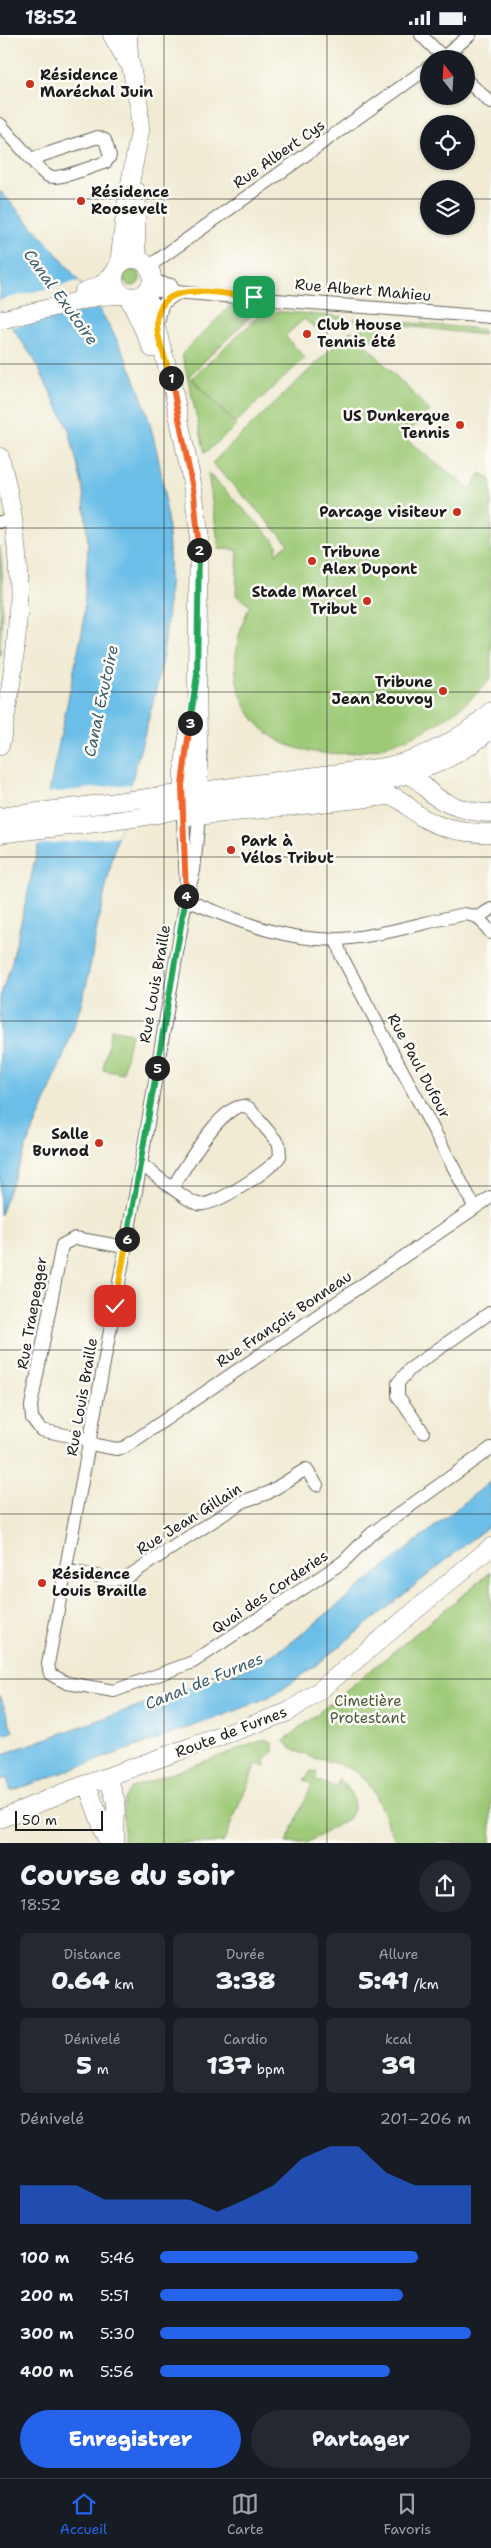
<!DOCTYPE html>
<html lang="fr">
<head>
<meta charset="utf-8">
<style>
  body { margin:0; font-family:"Shantell Sans",sans-serif; background:#242831; color:#f1f3f6; height:100vh; display:flex; flex-direction:column; font-size:19px; white-space:nowrap }
  * { box-sizing:border-box; margin:0 }
  p { font-size:16px; color:#9ea1a6 }
  .icon { flex:none; width:28px; height:28px; fill:none; stroke:currentColor; stroke-width:2; stroke-linecap:round; stroke-linejoin:round }
  .map { position:relative; height:1808px; overflow:hidden }
  .sheet { display:flex; flex-direction:column; background:#171b24; flex:1 }
  .sheet>* { flex:none }
  .needle { width:32px; rotate:343deg }
  .buttons { position:absolute; left:420px; top:15px; display:grid; gap:10px }
  .buttons a { display:grid; place-items:center; width:55px; height:55px; border-radius:50%; background:#171b24; box-shadow:0 1px 4px #0004; font-size:25px }
  .scale { position:absolute; left:15px; bottom:12px; width:88px; box-sizing:border-box; padding-left:5px; border:2px solid #1c1c1c; border-top:0; font-size:14px; line-height:18px; white-space:nowrap; color:#1c1c1c; -webkit-text-stroke:4px #fdfcf7; paint-order:stroke }
  .pin { position:absolute; display:grid; place-items:center; width:42px; height:42px; color:#fff; margin:-21px; border-radius:10px; box-shadow:0 2px 8px #0006 }
  .km { position:absolute; width:25px; height:25px; margin:-12px; border-radius:50%; background:#222; color:#fff; font-size:14px; line-height:25px; text-align:center }
  .round { display:grid; place-items:center; flex:none; width:52px; height:52px; border-radius:26px; background:#242831 }
  .summary { display:flex; align-items:center; justify-content:space-between; height:85px; padding:0 20px }
  h1 { font-size:28px; font-weight:800; line-height:38px }
  .figures { display:grid; grid-template-columns:repeat(3,1fr); gap:8px; height:85px; padding:5px 20px }
  .figures div { display:grid; align-content:center; border-radius:8px; background:#242831; text-align:center }
  .figures b { font-size:25px; font-weight:800 }
  .figures small { font-size:14px; font-weight:400 }
  .figures p { font-size:14px }
  .chart { height:140px; padding:10px 20px }
  .chart p { display:flex; justify-content:space-between }
  .chart svg { width:100%; height:90px; margin-top:5px; fill:#2563eb; opacity:.7 }
  .primary-button { display:flex; gap:10px; margin-top:auto; padding:10px 20px }
  .primary-button a { flex:1; height:58px; border-radius:30px; background:#2563eb; color:#fff; font-size:20px; font-weight:800; line-height:58px; text-align:center }
  .primary-button a+a { background:#242831; color:#f1f3f6 }
  ul { padding:0 20px; list-style:none; font-size:16px }
  li { display:grid; grid-template-columns:80px 60px 1fr; align-items:center; height:38px }
  li i { height:12px; border-radius:6px; background:#2563eb }
  .status { display:flex; justify-content:space-between; align-items:center; height:35px; padding:0 25px; background:#171b24; direction:ltr }
  .status svg { height:14px; fill:currentColor }
  .menu { display:flex; justify-content:space-around; align-items:center; height:70px; border-top:1px solid #363941; background:#171b24; font-size:14px; color:#9ea1a6 }
  .menu a { display:grid; justify-items:center; gap:2px }
  .menu .selected { color:#2563eb }
  .map>svg:first-child { display:block }
</style>
</head>
<body>
<div class="status"><b>18:52</b><svg viewBox="0 0 49 12"><path d="M0 12V9h3v3zM5 12V6h3v6zM10 12V3h3v9zM15 12V0h3v12zM26 1h20v11H26zM47 4h2v5h-2z"/></svg></div>
<div class="map">
<svg width="491" height="1808" viewBox="0 0 491 1808">
  <rect width="100%" height="100%" fill="#fdfcf7"/>
  <filter id="ink" filterUnits="userSpaceOnUse"><feTurbulence type="fractalNoise" baseFrequency=".02" numOctaves="2"/><feDisplacementMap in="SourceGraphic" scale="10" xChannelSelector="R" yChannelSelector="G"/><feConvolveMatrix kernelMatrix="1 2 1 2 8 2 1 2 1" color-interpolation-filters="sRGB"/></filter>
  <filter id="wash" filterUnits="userSpaceOnUse"><feTurbulence type="fractalNoise" baseFrequency=".0096" numOctaves="4" result="noise"/><feDisplacementMap in="SourceGraphic" scale="20" xChannelSelector="R" yChannelSelector="G"/><feGaussianBlur stdDeviation="1.12" result="paint"/><feColorMatrix in="noise" values="0 0 0 0 0 0 0 0 0 0 0 0 0 0 0 0 0 1.4 0 .05"/><feComposite in="paint" operator="in"/></filter>
  <g filter="url(#wash)">
    <rect width="100%" height="100%" fill="#f1ebd4"/>
    <!-- green -->
    <path fill="#9eca78" stroke="#5d734a" d="M124 243a8 8 0 1 1 16 0a8 8 0 1 1-16 0Z
      M 229,272 L 258,274 L 189,341 L 236,391 L 205,418 L 182,319 Z
      M 259,275 L 347,282 L 343,286 L 326,286 L 314,292 L 304,284 L 285,301 L 305,323 L 235,388 L 192,343 L 262,278 Z
      M 354,283 L 480,294 L 483,297 L 483,300 L 389,289 L 372,306 L 357,290 Z
      M 351,295 L 430,376 L 403,402 L 470,454 L 481,438 L 491,445 L 491,644 C 444,695 369,732 300,714 C 273,707 252,689 242,663 C 230,634 236,599 250,571 L 236,560 L 238,515 L 219,514 L 208,438 L 274,505 L 277,511 L 276,519 L 288,508 L 212,428 Z
      M 0,510 L 3,552 L 0,621 Z
      M 111,994 L 131,998 L 123,1039 L 103,1035 Z
      M 491,1537 L 491,1808 L 398,1808 C 382,1785 378,1748 350,1734 C 328,1723 301,1725 284,1706 Z
      M 266,1704 L 273,1708 L 273,1717 L 266,1723 L 265,1732 L 256,1729 L 223,1808 L 123,1808 L 124,1764 L 131,1753 Z
      M 311,1736 L 317,1737 L 315,1745 L 336,1752 L 339,1745 L 346,1751 L 353,1763 L 354,1773 L 348,1784 L 307,1808 L 286,1808 L 312,1749 L 304,1745 Z"/>
    <!-- water -->
    <path fill="#6bbee7" stroke="#446d82" d="M 0,156 C 34,193 71,232 99,274 C 164,375 181,508 162,625 C 154,672 138,718 127,764 C 116,807 106,850 97,893 C 92,918 89,944 81,969 C 60,1041 25,1108 0,1180 L 0,962 L 11,930 L 32,839 L 83,592 L 88,509 L 83,453 L 69,395 L 34,324 L 0,275 Z
      M 491,1446 L 491,1489 L 315,1631 L 276,1659 L 238,1675 L 11,1756 L 7,1744 L 0,1744 L 2,1730 L 0,1720 L 255,1630 L 288,1610 Z
      M 0,1660 L 13,1697 L 0,1701 Z"/>
    <!-- pier -->
    <path fill="#f1ebd4" d="M 78,246 L 98,273 L 12,292 L 0,275 L 0,265 Z
      M 131,749 L 118,801 L 37,810 L 48,758 Z"/>
  </g>
  <g filter="url(#ink)">
    <g fill="none" stroke-linecap="round" stroke-linejoin="round">
      <defs>
        <path id="street" d="M 421,0 L 445,24
          M 441,24 L 470,0
          M 466,45 L 491,68
          M 0,89 L 31,124 C 36,130 42,138 48,141 C 58,146 94,131 106,127 L 110,121 L 105,105 L 98,102 L 31,124
          M 148,232 L 429,32
          M 152,242 L 160,248 L 171,250
          M 148,255 L 491,282
          M 158,289 L 162,269 L 179,257
          M 0,487 L 14,484
          M 199,781 L 194,836 L 186,865 L 141,1129 L 48,1629 L 50,1639 L 67,1648 L 114,1656 L 193,1627 L 343,1527 L 371,1499 L 491,1413
          M 183,782 L 186,852
          M 186,865 C 234,884 287,908 341,904 C 382,901 424,887 465,879 L 478,882 L 491,898
          M 478,882 L 491,874
          M 336,904 L 341,920 L 475,1173
          M 141,1129 C 153,1138 186,1166 198,1169 C 213,1173 273,1134 280,1121 L 279,1109 L 249,1073 C 227,1058 183,1136 173,1152
          M 423,1397 L 398,1361 L 398,1348 L 410,1334 L 491,1277
          M 90,1405 L 41,1395 L 32,1383 L 31,1371 L 62,1210 L 75,1203 L 125,1212
          M 90,1409 L 117,1414 L 125,1412 L 491,1162
          M 66,1535 L 112,1544 L 124,1544 L 244,1466 L 268,1458 L 306,1434 L 317,1450"/>
        <path id="secondary" d="M 112,0 L 127,26
          M 137,157 L 136,212 L 139,225
          M114 243a19 19 0 1 1 38 0a19 19 0 1 1-38 0Z
          M 119,229 L 127,164 L 140,96 L 139,71 L 129,21 L 128,0
          M 83,257 L 101,250 L 114,238
          M 146,257 L 172,349 L 192,448 L 199,496 L 197,640 L 199,781
          M 128,261 L 152,313
          M 0,285 L 100,261 L 124,260
          M 0,422 C 28,525 21,608 0,711
          M 401,736 C 415,741 422,749 432,759 C 447,771 472,778 491,778
          M 183,768 L 183,736 L 189,695
          M 0,782 L 385,732 C 424,723 462,704 491,676
          M 187,782 L 388,761 C 402,762 409,774 420,781 C 440,794 467,799 491,798
          M 0,799 C 52,792 106,789 158,779 C 179,774 200,769 221,766 C 312,754 419,759 491,694
          M 108,1742 L 116,1767 L 115,1808
          M 87,1749 L 108,1808
          M 0,1784 L 65,1757 L 288,1677 L 319,1656 L 491,1512"/>
      </defs>
      <!-- street casing -->
      <use href="#street" stroke="#67645c" stroke-width="14"/>
      <!-- secondary casing -->
      <use href="#secondary" stroke="#67645c" stroke-width="19"/>
      <!-- street -->
      <use href="#street" stroke="#fff" stroke-width="12"/>
      <!-- secondary -->
      <use href="#secondary" stroke="#fff" stroke-width="18"/>
    </g>
  </g>
  <g fill="none" stroke-linecap="round" stroke-linejoin="round" filter="url(#ink)">
    <defs>
      <path id="split-1" d="M 171,343 C 167,328 161,314 158,299 C 148,239 219,259 254,262"/>
      <path id="split-2" d="M 171,343 L 194,459 L 199,515"/>
      <path id="split-3" d="M 190,688 L 197,640 L 199,515"/>
      <path id="split-4" d="M 186,861 L 182,750 L 190,688"/>
      <path id="split-5" d="M 157,1033 L 186,861"/>
      <path id="split-6" d="M 127,1204 L 157,1033"/>
      <path id="split-7" d="M 115,1271 L 127,1204"/>
    </defs>
    <!-- split-1 casing -->
    <use href="#split-1" stroke="#fff" stroke-width="10"/>
    <!-- split-2 casing -->
    <use href="#split-2" stroke="#fff" stroke-width="10"/>
    <!-- split-3 casing -->
    <use href="#split-3" stroke="#fff" stroke-width="10"/>
    <!-- split-4 casing -->
    <use href="#split-4" stroke="#fff" stroke-width="10"/>
    <!-- split-5 casing -->
    <use href="#split-5" stroke="#fff" stroke-width="10"/>
    <!-- split-6 casing -->
    <use href="#split-6" stroke="#fff" stroke-width="10"/>
    <!-- split-7 casing -->
    <use href="#split-7" stroke="#fff" stroke-width="10"/>
    <!-- split-1 -->
    <use href="#split-1" stroke="#f5b400" stroke-width="6"/>
    <!-- split-2 -->
    <use href="#split-2" stroke="#f0652b" stroke-width="6"/>
    <!-- split-3 -->
    <use href="#split-3" stroke="#22a559" stroke-width="6"/>
    <!-- split-4 -->
    <use href="#split-4" stroke="#f0652b" stroke-width="6"/>
    <!-- split-5 -->
    <use href="#split-5" stroke="#22a559" stroke-width="6"/>
    <!-- split-6 -->
    <use href="#split-6" stroke="#22a559" stroke-width="6"/>
    <!-- split-7 -->
    <use href="#split-7" stroke="#f5b400" stroke-width="6"/>
  </g>
  <!-- grid -->
  <path fill="none" stroke="#1c1c1c" stroke-width="1" stroke-opacity="0.55" d="M 164,0 L 164,1808M 327,0 L 327,1808M 0,164 L 429,164M 466,164 L 491,164M 0,329 L 491,329M 0,493 L 491,493M 0,657 L 491,657M 0,822 L 491,822M 0,986 L 491,986M 0,1151 L 491,1151M 0,1315 L 491,1315M 0,1479 L 491,1479M 0,1644 L 491,1644"/>
  <!-- markers -->
  <g fill="#c8321e" stroke="#fdfcf7" stroke-width="2">
    <circle cx="30" cy="49" r="5"/>
    <circle cx="81" cy="166" r="5"/>
    <circle cx="307" cy="299" r="5"/>
    <circle cx="460" cy="390" r="5"/>
    <circle cx="457" cy="477" r="5"/>
    <circle cx="312" cy="526" r="5"/>
    <circle cx="367" cy="566" r="5"/>
    <circle cx="443" cy="656" r="5"/>
    <circle cx="231" cy="815" r="5"/>
    <circle cx="99" cy="1108" r="5"/>
    <circle cx="42" cy="1548" r="5"/>
  </g>
  <g text-anchor="middle" dominant-baseline="central" stroke-width="5" stroke-linejoin="round" paint-order="stroke">
    <!-- poi labels -->
    <g font-size="15" font-weight="bold" fill="#1c1c1c" stroke="#fdfcf7" text-anchor="start">
      <text x="40" y="40">Résidence<tspan x="40" dy="17">Maréchal Juin</tspan></text>
      <text x="91" y="157">Résidence<tspan x="91" dy="17">Roosevelt</tspan></text>
      <text x="317" y="290">Club House<tspan x="317" dy="17">Tennis été</tspan></text>
      <text x="450" y="381" text-anchor="end">US Dunkerque<tspan x="450" dy="17">Tennis</tspan></text>
      <text x="447" y="477" text-anchor="end">Parcage visiteur</text>
      <text x="322" y="517">Tribune<tspan x="322" dy="17">Alex Dupont</tspan></text>
      <text x="357" y="557" text-anchor="end">Stade Marcel<tspan x="357" dy="17">Tribut</tspan></text>
      <text x="433" y="647" text-anchor="end">Tribune<tspan x="433" dy="17">Jean Rouvoy</tspan></text>
      <text x="241" y="806">Park à<tspan x="241" dy="17">Vélos Tribut</tspan></text>
      <text x="89" y="1099" text-anchor="end">Salle<tspan x="89" dy="17">Burnod</tspan></text>
      <text x="52" y="1539">Résidence<tspan x="52" dy="17">Louis Braille</tspan></text>
    </g>
    <!-- street labels -->
    <g font-size="15" fill="#1c1c1c" stroke="#fdfcf7">
      <text transform="translate(279 119) rotate(-35)">Rue Albert Cys</text>
      <text transform="translate(363 255) rotate(5)">Rue Albert Mahieu</text>
      <text transform="translate(155 949) rotate(-80)">Rue Louis Braille</text>
      <text transform="translate(419 1031) rotate(62)">Rue Paul Dufour</text>
      <text transform="translate(32 1278) rotate(-80)">Rue Traepegger</text>
      <text transform="translate(284 1284) rotate(-34)">Rue François Bonneau</text>
      <text transform="translate(82 1362) rotate(-80)">Rue Louis Braille</text>
      <text transform="translate(189 1484) rotate(-32)">Rue Jean Gillain</text>
      <text transform="translate(270 1557) rotate(-34)">Quai des Corderies</text>
      <text transform="translate(231 1697) rotate(-21)">Route de Furnes</text>
    </g>
    <!-- park labels -->
    <g font-size="15" fill="#4a593c" stroke="#fdfcf7">
      <text x="368" y="1666">Cimetière<tspan x="368" dy="17">Protestant</tspan></text>
    </g>
    <!-- water labels -->
    <g font-size="16" font-style="italic" fill="#3c5d6d" stroke="#fdfcf7">
      <text transform="translate(61 262) rotate(54)">Canal Exutoire</text>
      <text transform="translate(101 666) rotate(-78)">Canal Exutoire</text>
      <text transform="translate(204 1646) rotate(-22)">Canal de Furnes</text>
    </g>
  </g>
</svg>
<div class="buttons">
<a><svg class="needle" viewBox="-14 -14 28 28"><path d="M0-13l5 13h-10z" fill="#e53935"/><path d="M0 13l5-13h-10z" fill="#9ea1a6"/></svg></a>
<a><svg class="icon" aria-label="locate" viewBox="0 0 24 24"><circle cx="12" cy="12" r="6"/><path d="M12 2v4M12 18v4M2 12h4M18 12h4"/></svg></a>
<a><svg class="icon" aria-label="layers" viewBox="0 0 24 24"><path d="M12 4l9 5-9 5-9-5zM3 14l9 5 9-5"/></svg></a>
</div>
<div class="scale">50 m</div>
<div class="pin" style="left:254px;top:262px;background:#1e9e55"><svg class="icon" aria-label="arrive" viewBox="0 0 24 24"><path d="M6 21V4h12l-3 4 3 4H6"/></svg></div>
<div class="pin" style="left:115px;top:1271px;background:#d93025"><svg class="icon" aria-label="check" viewBox="0 0 24 24"><path d="M5 12l5 5 9-10"/></svg></div>
<b class="km" style="left:171px;top:343px">1</b>
<b class="km" style="left:199px;top:515px">2</b>
<b class="km" style="left:190px;top:688px">3</b>
<b class="km" style="left:186px;top:861px">4</b>
<b class="km" style="left:157px;top:1033px">5</b>
<b class="km" style="left:127px;top:1204px">6</b>
</div>
<section class="sheet">
<div class="summary"><div><h1>Course du soir</h1><p>18:52</p></div><a class="round"><svg class="icon" aria-label="share" viewBox="0 0 24 24"><path d="M12 15V3M7 8l5-5 5 5M5 13v7h14v-7"/></svg></a></div>
<div class="figures">
<div><p>Distance</p><b>0.64<small> km</small></b></div>
<div><p>Durée</p><b>3:38</b></div>
<div><p>Allure</p><b>5:41<small> /km</small></b></div>
</div>
<div class="figures">
<div><p>Dénivelé</p><b>5<small> m</small></b></div>
<div><p>Cardio</p><b>137<small> bpm</small></b></div>
<div><p>kcal</p><b>39</b></div>
</div>
<div class="chart"><p><span>Dénivelé</span>201–206 m</p>
<svg viewBox="0 0 160 44" preserveAspectRatio="none"><path d="M0 44V25L10 25L20 25L30 32L40 32L50 32L60 32L70 38L80 32L90 25L100 12L110 6L120 6L130 19L140 25L150 25L160 25V44z"/></svg>
</div>
<ul>
<li><b>100 m</b>5:46<i style="width:83%"></i></li>
<li><b>200 m</b>5:51<i style="width:78%"></i></li>
<li><b>300 m</b>5:30<i style="width:100%"></i></li>
<li><b>400 m</b>5:56<i style="width:74%"></i></li>
</ul>
<div class="primary-button"><a>Enregistrer</a><a>Partager</a></div>
</section>
<nav class="menu">
<a class="selected"><svg class="icon" aria-label="home" viewBox="0 0 24 24"><path d="M3 11l9-7 9 7M6 9v11h12V9"/></svg>Accueil</a>
<a><svg class="icon" aria-label="map" viewBox="0 0 24 24"><path d="M3 6l6-2 6 2 6-2v14l-6 2-6-2-6 2zM9 4v14M15 6v14"/></svg>Carte</a>
<a><svg class="icon" aria-label="saved" viewBox="0 0 24 24"><path d="M7 4h10v16l-5-4-5 4z"/></svg>Favoris</a>
</nav>
</body>
</html>
